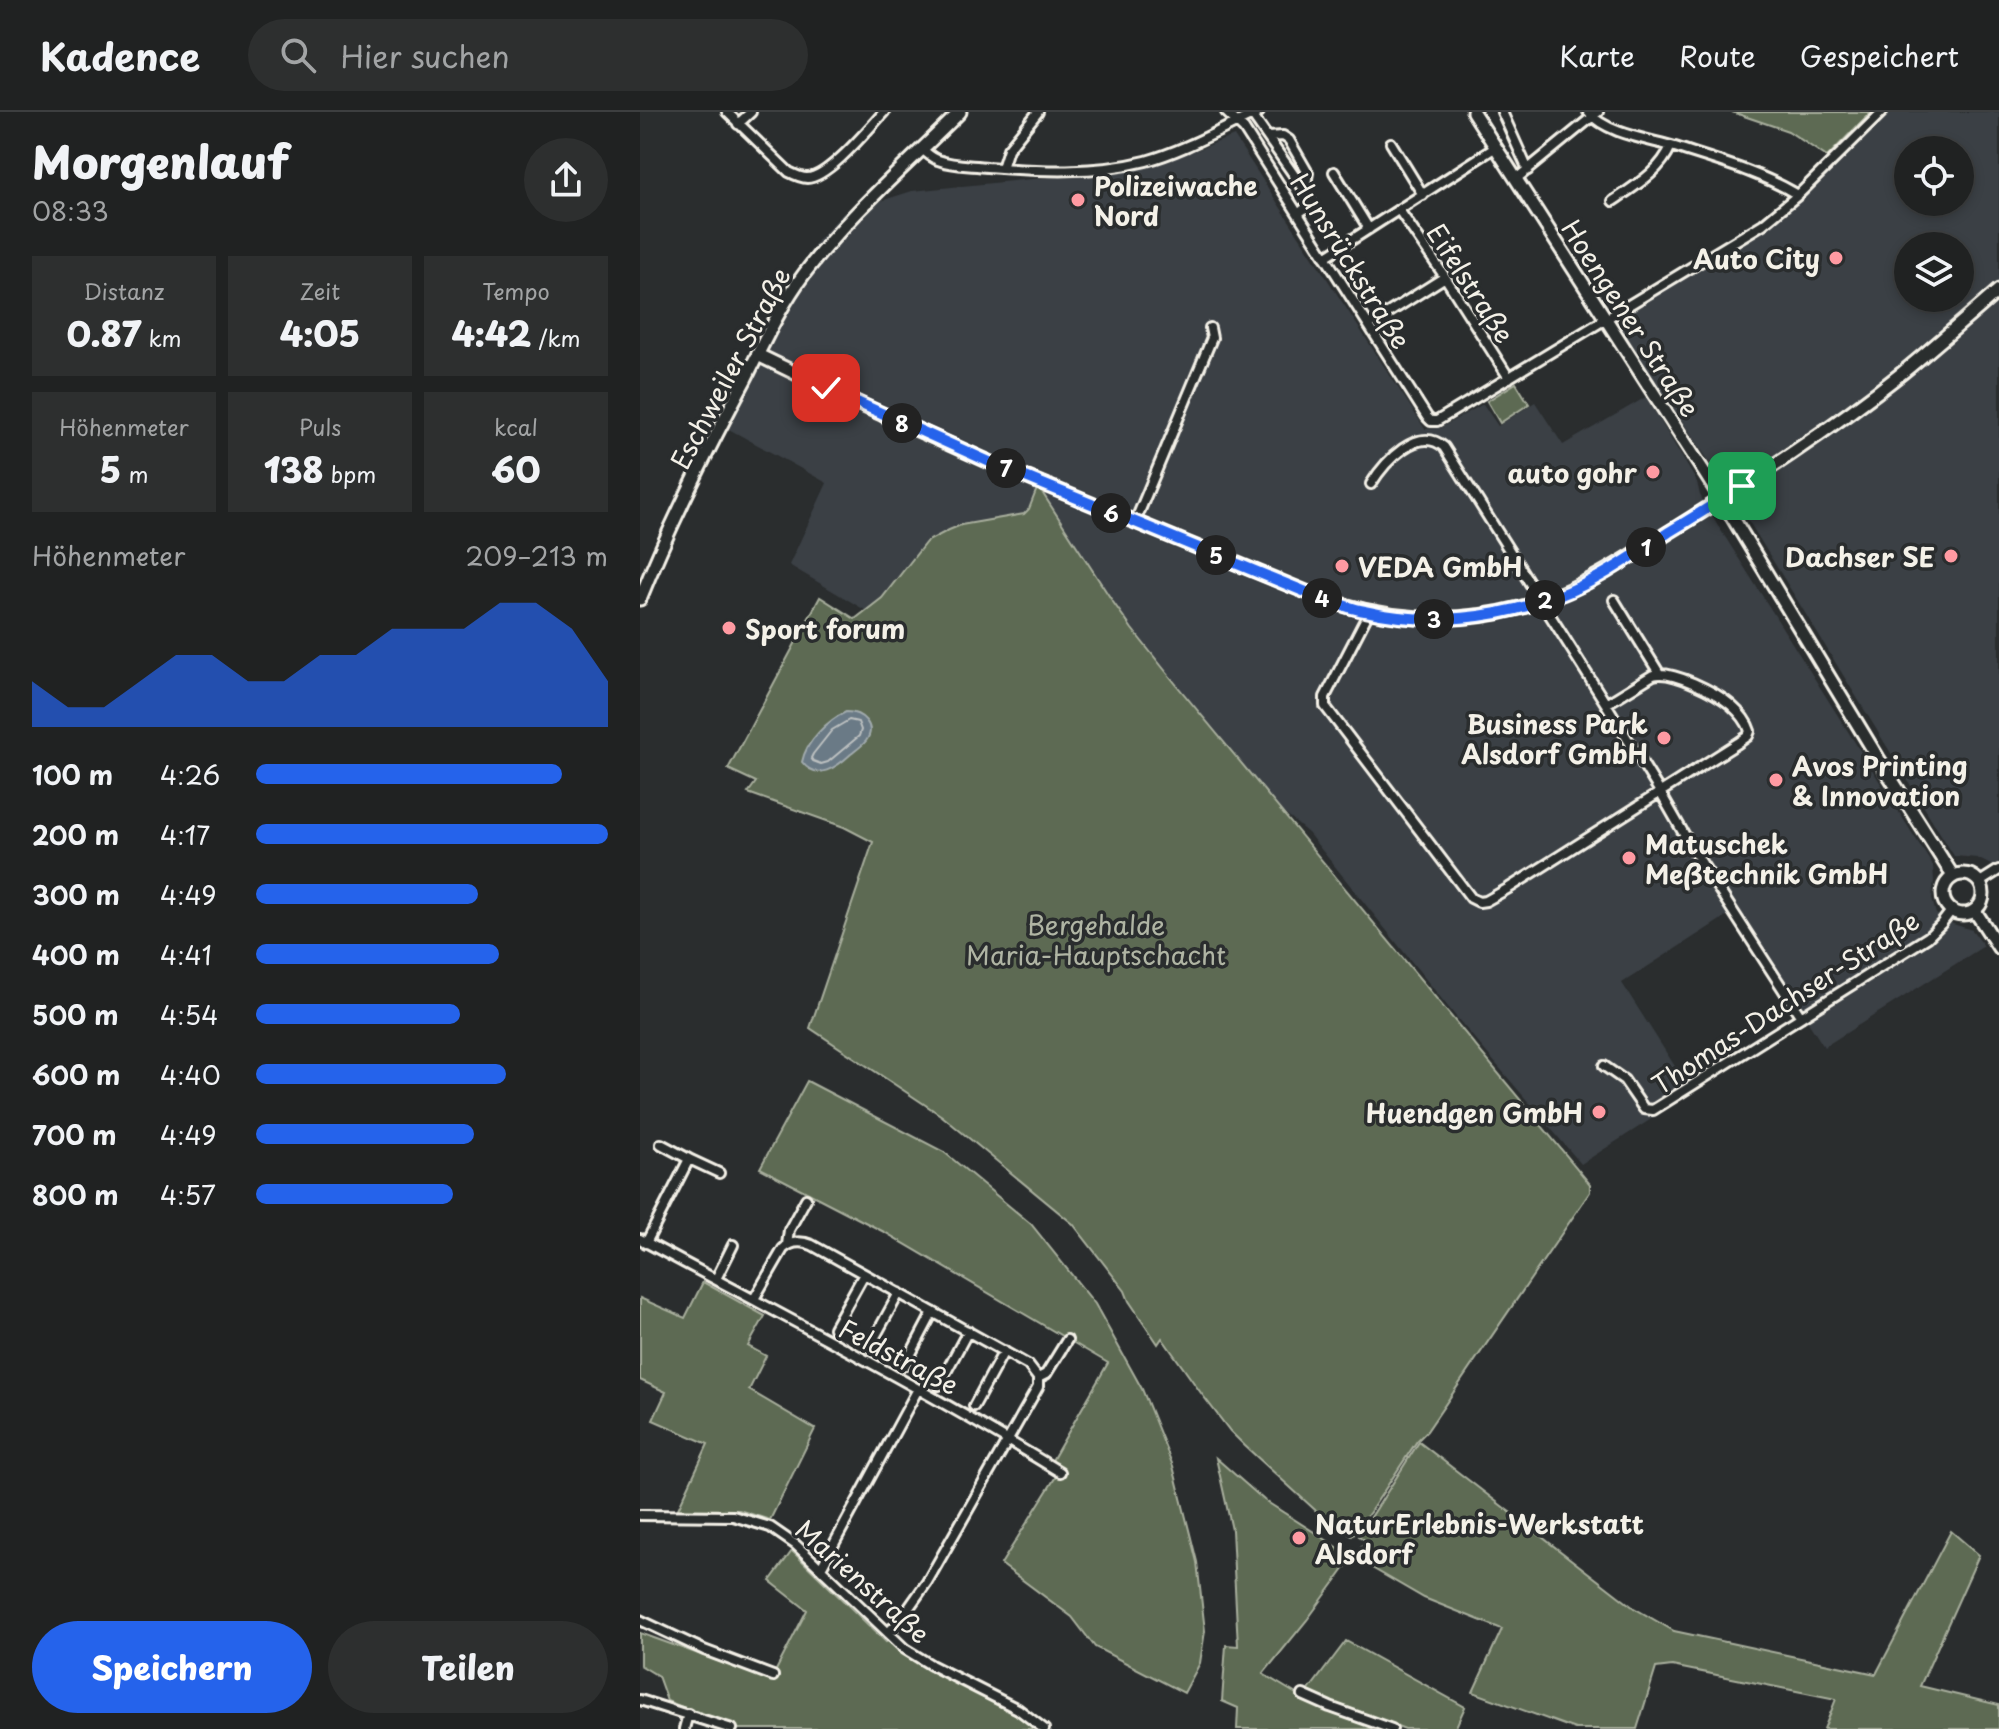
<!DOCTYPE html>
<html lang="de">
<head>
<meta charset="utf-8">
<style>
  body { margin:0; font-family:"Playpen Sans",sans-serif; background:#2d2f2f; color:#f1f3f6; height:100vh; display:flex; flex-direction:column; font-size:30px; white-space:nowrap }
  * { box-sizing:border-box; margin:0 }
  p { font-size:26px; color:#a2a4a5 }
  .icon { flex:none; width:44px; height:44px; fill:none; stroke:currentColor; stroke-width:2; stroke-linecap:round; stroke-linejoin:round }
  .map { position:relative; flex:1; overflow:hidden }
  .details { display:flex; flex-direction:column; background:#202222; width:640px }
  .details>* { flex:none }
  .tools { position:absolute; left:1254px; top:24px; display:grid; gap:16px }
  .tools a { display:grid; place-items:center; width:80px; height:80px; border-radius:50%; background:#202222; box-shadow:0 4px 12px #0003,0 0 0 2px #3d3f40; font-size:40px }
  .pin { position:absolute; display:grid; place-items:center; width:68px; height:68px; color:#fff; margin:-34px; border-radius:16px; box-shadow:0 4px 12px #0006 }
  .km { position:absolute; width:40px; height:40px; margin:-20px; border-radius:50%; background:#222; color:#fff; font-size:22px; line-height:40px; text-align:center }
  .round { display:grid; place-items:center; flex:none; width:84px; height:84px; border-radius:42px; background:#2d2f2f }
  .headline { display:flex; align-items:center; justify-content:space-between; height:136px; padding:0 32px }
  h1 { font-size:44px; font-weight:800; line-height:60px }
  .figures { display:grid; grid-template-columns:repeat(3,1fr); gap:12px; height:136px; padding:8px 32px }
  .figures div { display:grid; align-content:center; border-radius:0px; background:#2d2f2f; text-align:center }
  .figures b { font-size:34px; font-weight:800 }
  .figures small { font-size:22px; font-weight:400 }
  .figures p { font-size:22px }
  .chart { height:224px; padding:16px 32px }
  .chart p { display:flex; justify-content:space-between }
  .chart svg { width:100%; height:144px; margin-top:8px; fill:#2563eb; opacity:.7 }
  .action { display:flex; gap:16px; margin-top:auto; padding:16px 32px }
  .action a { flex:1; height:92px; border-radius:48px; background:#2563eb; color:#fff; font-size:32px; font-weight:800; line-height:92px; text-align:center }
  .action a+a { background:#2d2f2f; color:#f1f3f6 }
  ul { padding:0 32px; list-style:none; font-size:26px }
  li { display:grid; grid-template-columns:128px 96px 1fr; align-items:center; height:60px }
  li i { height:20px; border-radius:10px; background:#2563eb }
  header { display:flex; align-items:center; gap:48px; box-sizing:border-box; height:112px; padding:0 40px; background:#202222; border-bottom:2px solid #3d3f40 }
  header strong { font-size:38px }
  nav { display:flex; gap:44px; margin-inline-start:auto; font-size:28px }
  .search { width:560px; height:72px; background:#2d2f2f; display:flex; align-items:center; gap:20px; box-sizing:border-box; padding:0 28px; border-radius:44px; color:#a2a4a5; font-size:30px }
  main { display:flex; flex:1; min-height:0 }
  .map>svg:first-child { display:block }
</style>
</head>
<body>
<header>
<strong>Kadence</strong>
<div class="search"><svg class="icon" aria-label="search" viewBox="0 0 24 24"><circle cx="10" cy="10" r="6"/><path d="M15 15l6 6"/></svg>Hier suchen</div>
<nav><a>Karte</a><a>Route</a><a>Gespeichert</a></nav>
</header>
<main>
<section class="details">
<div class="headline"><div><h1>Morgenlauf</h1><p>08:33</p></div><a class="round"><svg class="icon" aria-label="share" viewBox="0 0 24 24"><path d="M12 15V3M7 8l5-5 5 5M5 13v7h14v-7"/></svg></a></div>
<div class="figures">
<div><p>Distanz</p><b>0.87<small> km</small></b></div>
<div><p>Zeit</p><b>4:05</b></div>
<div><p>Tempo</p><b>4:42<small> /km</small></b></div>
</div>
<div class="figures">
<div><p>Höhenmeter</p><b>5<small> m</small></b></div>
<div><p>Puls</p><b>138<small> bpm</small></b></div>
<div><p>kcal</p><b>60</b></div>
</div>
<div class="chart"><p><span>Höhenmeter</span>209–213 m</p>
<svg viewBox="0 0 160 44" preserveAspectRatio="none"><path d="M0 44V30L10 38L20 38L30 30L40 22L50 22L60 30L70 30L80 22L90 22L100 14L110 14L120 14L130 6L140 6L150 14L160 30V44z"/></svg>
</div>
<ul>
<li><b>100 m</b>4:26<i style="width:87%"></i></li>
<li><b>200 m</b>4:17<i style="width:100%"></i></li>
<li><b>300 m</b>4:49<i style="width:63%"></i></li>
<li><b>400 m</b>4:41<i style="width:69%"></i></li>
<li><b>500 m</b>4:54<i style="width:58%"></i></li>
<li><b>600 m</b>4:40<i style="width:71%"></i></li>
<li><b>700 m</b>4:49<i style="width:62%"></i></li>
<li><b>800 m</b>4:57<i style="width:56%"></i></li>
</ul>
<div class="action"><a>Speichern</a><a>Teilen</a></div>
</section>
<div class="map">
<svg width="1359" height="1617" viewBox="0 0 1359 1617">
  <rect width="100%" height="100%" fill="#2a2d2e"/>
  <filter id="ink" filterUnits="userSpaceOnUse"><feTurbulence type="fractalNoise" baseFrequency=".0125" numOctaves="2"/><feDisplacementMap in="SourceGraphic" scale="16" xChannelSelector="R" yChannelSelector="G"/><feConvolveMatrix kernelMatrix="1 2 1 2 8 2 1 2 1" color-interpolation-filters="sRGB"/></filter>
  <g filter="url(#ink)">
    <!-- built -->
    <path fill="#3a3f44" fill-rule="evenodd" d="M 1249,0 L 1359,0 L 1359,765 L 1353,754 L 1337,746 L 1314,744 L 1100,395 L 978,214 L 984,203 L 1126,116 L 1145,103 L 1163,87 ZM 1268,38 L 1320,38 L 1320,90 L 1268,90 ZM 1268,134 L 1320,134 L 1320,186 L 1268,186 Z
      M 594,24 L 785,317 L 800,316 L 843,292 L 858,314 L 895,290 L 923,333 L 1006,285 L 1057,370 L 1060,383 L 1082,420 L 1293,754 L 1294,768 L 1292,787 L 1296,802 L 1313,812 L 1332,818 L 1344,834 L 1184,935 L 1096,798 L 982,871 L 1052,981 L 941,1052 L 817,906 L 668,721 L 627,687 L 240,507 L 149,453 L 187,371 L 74,309 L 111,236 L 177,129 L 203,101 L 272,79 L 511,55 Z"/>
    <!-- green -->
    <path fill="#5d6b52" stroke="#a8ae9d" stroke-width="2" d="M 1092,0 L 1231,0 L 1187,45 L 1148,19 Z
      M 876,271 L 889,292 L 860,311 L 847,289 Z
      M 398,374 L 473,490 L 492,517 L 539,576 L 950,1072 L 950,1080 L 787,1319 L 777,1329 L 730,1400 L 712,1424 L 685,1407 L 605,1334 L 590,1319 L 561,1281 L 522,1226 L 518,1232 L 489,1189 L 485,1179 L 433,1112 L 302,1004 L 170,916 L 233,730 L 204,715 L 108,681 L 116,670 L 88,657 L 180,485 L 215,507 L 242,486 L 286,430 L 309,418 L 321,413 L 384,402 L 389,397 Z
      M 167,969 L 304,1040 L 391,1112 L 455,1192 L 502,1277 L 533,1354 L 557,1450 L 565,1519 L 560,1551 L 544,1581 L 455,1535 L 432,1505 L 361,1452 L 420,1358 L 410,1352 L 468,1251 L 246,1121 L 120,1056 Z
      M 63,1170 L 125,1204 L 108,1234 L 126,1244 L 109,1278 L 175,1317 L 130,1408 L 99,1398 L 37,1399 L 68,1332 L 13,1308 L 26,1280 L 0,1268 L 0,1186 L 45,1206 Z
      M 779,1330 L 994,1496 L 1034,1519 L 1236,1562 L 1311,1419 L 1339,1443 L 1280,1574 L 1359,1593 L 1359,1617 L 1184,1617 L 1196,1587 L 1032,1554 L 1016,1556 L 997,1617 L 935,1617 L 833,1580 L 862,1517 L 784,1486 L 713,1445 L 667,1508 L 623,1562 L 663,1586 L 706,1529 L 825,1595 L 815,1617 L 765,1617 L 755,1613 L 753,1617 L 597,1617 L 598,1596 L 582,1589 L 586,1533 L 598,1534 L 592,1418 L 576,1346 L 624,1388 L 713,1445 L 726,1429 L 719,1424 Z
      M 152,1439 L 246,1530 L 249,1529 L 265,1543 L 288,1558 L 377,1601 L 396,1617 L 98,1617 L 27,1589 L 18,1564 L 0,1553 L 0,1521 L 131,1568 L 167,1498 L 130,1469 Z"/>
    <!-- water -->
    <path fill="#6a7a86" stroke="#a1aaad" stroke-width="2" d="M 206,600 C 222,600 237,614 226,629 C 222,634 216,638 211,642 C 197,655 177,670 162,650 C 166,629 188,608 206,600 Z"/>
    <g fill="none" stroke-linecap="round" stroke-linejoin="round">
      <!-- shore -->
      <path stroke="#bdc1c1" stroke-width="2" d="M 209,608 L 218,610 L 221,618 L 219,624 L 188,650 L 181,652 L 173,649 L 171,646 L 173,642 L 192,618 Z"/>
      <defs>
        <path id="street" d="M 87,0 L 149,60 C 155,63 161,66 167,66 C 188,66 229,16 244,0
          M 586,0 L 604,17 L 787,305 L 791,309 L 797,309 L 1123,112 L 1158,83 L 1242,0
          M 862,0 L 888,58
          M 948,0 C 967,22 1008,27 1035,35 C 1077,49 1120,60 1158,83
          M 612,3 L 668,83 L 670,89 L 669,93 L 658,102
          M 98,12 L 111,0
          M 628,25 L 643,24 L 649,28 L 668,61 L 665,77
          M 751,31 L 783,83
          M 283,38 C 288,42 292,46 298,48 C 313,54 331,53 347,55 C 399,59 455,62 506,49 C 546,38 581,17 619,0
          M 362,56 L 368,37 L 398,0
          M 694,60 L 729,117
          M 876,67 L 958,0
          M 973,89 C 996,73 1020,60 1031,34
          M 759,98 L 805,165 L 869,266
          M 685,145 L 856,35
          M 729,213 L 805,165
          M 731,372 C 744,351 778,312 804,335 L 966,592 L 1020,680 L 1052,736 L 1161,905
          M 495,410 L 572,226 L 570,216
          M 974,488 L 1019,561
          M 729,500 L 685,585 L 685,594 L 831,786 L 839,790 L 846,789 L 869,776 L 1098,631 L 1108,624 L 1110,619 C 1107,609 1099,600 1091,593 C 1077,581 1031,557 1013,563 L 966,592
          M 1340,770 L 1359,758
          M 964,954 L 984,968 L 1004,997 L 1013,998 L 1288,825 L 1301,812 L 1311,799
          M 21,1032 L 49,1047
          M 0,1127 C 141,1203 284,1276 420,1360
          M 6,1131 L 49,1047 L 79,1061
          M 147,1133 L 149,1118 L 166,1087
          M 76,1167 L 93,1133
          M 114,1187 L 143,1137 C 151,1129 162,1129 172,1133 L 388,1253 L 398,1266 L 398,1275 L 287,1470 L 261,1507 L 248,1521
          M 194,1216 L 224,1162
          M 230,1234 L 259,1181
          M 265,1253 L 293,1200
          M 398,1266 L 406,1262 L 427,1228
          M 299,1273 L 328,1219
          M 334,1294 L 364,1239
          M 0,1403 L 93,1404 L 130,1415 L 156,1433 L 265,1537 L 291,1553 L 378,1597 L 404,1617
          M 181,1456 L 278,1277
          M 0,1508 L 64,1538 L 133,1564
          M 663,1583 L 690,1595 L 752,1617
          M 0,1588 L 92,1617
          M 44,1617 L 48,1602"/>
        <path id="secondary" d="M 833,0 L 1082,388 L 1238,646 L 1313,764
          M 118,243 L 219,292 L 354,352 L 676,484 C 741,508 811,514 879,496 C 938,481 985,447 1036,416 C 1113,368 1190,318 1262,261 C 1295,234 1327,206 1359,178
          M 0,487 C 30,412 67,339 105,268 C 123,232 140,194 164,162 C 209,102 267,53 320,0
          M1303 782a20 20 0 1 1 40 0a20 20 0 1 1-40 0Z
          M 1335,799 L 1359,836"/>
      </defs>
      <!-- street casing -->
      <use href="#street" stroke="#f4f1e8" stroke-width="14"/>
      <!-- secondary casing -->
      <use href="#secondary" stroke="#f4f1e8" stroke-width="17"/>
      <!-- street -->
      <use href="#street" stroke="#2a2d2e" stroke-width="8"/>
      <!-- secondary -->
      <use href="#secondary" stroke="#2a2d2e" stroke-width="11"/>
    </g>
  </g>
  <g fill="none" stroke-linecap="round" stroke-linejoin="round" filter="url(#ink)">
    <defs>
      <path id="route" d="M 186,276 L 354,352 L 666,480 C 686,487 704,495 725,499 C 788,514 857,507 918,484 C 958,469 994,443 1029,420 C 1054,405 1078,390 1102,374"/>
    </defs>
    <!-- route casing -->
    <use href="#route" stroke="#fff" stroke-width="16"/>
    <!-- route -->
    <use href="#route" stroke="#2563eb" stroke-width="10"/>
  </g>
  <!-- markers -->
  <g fill="#ff9aa2" stroke="#2a2d2e" stroke-width="3">
    <circle cx="438" cy="88" r="8"/>
    <circle cx="1196" cy="146" r="8"/>
    <circle cx="1013" cy="360" r="8"/>
    <circle cx="1311" cy="444" r="8"/>
    <circle cx="702" cy="454" r="8"/>
    <circle cx="89" cy="516" r="8"/>
    <circle cx="1024" cy="626" r="8"/>
    <circle cx="1136" cy="668" r="8"/>
    <circle cx="989" cy="746" r="8"/>
    <circle cx="959" cy="1000" r="8"/>
    <circle cx="659" cy="1426" r="8"/>
  </g>
  <g text-anchor="middle" dominant-baseline="central" stroke-width="7" stroke-linejoin="round" paint-order="stroke">
    <!-- poi labels -->
    <g font-size="26" font-weight="bold" fill="#f4f1e8" stroke="#2a2d2e" text-anchor="start">
      <text x="454" y="73">Polizeiwache<tspan x="454" dy="30">Nord</tspan></text>
      <text x="1180" y="146" text-anchor="end">Auto City</text>
      <text x="997" y="360" text-anchor="end">auto gohr</text>
      <text x="1295" y="444" text-anchor="end">Dachser SE</text>
      <text x="718" y="454">VEDA GmbH</text>
      <text x="105" y="516">Sport forum</text>
      <text x="1008" y="611" text-anchor="end">Business Park<tspan x="1008" dy="30">Alsdorf GmbH</tspan></text>
      <text x="1152" y="653">Avos Printing<tspan x="1152" dy="30">&amp; Innovation</tspan></text>
      <text x="1005" y="731">Matuschek<tspan x="1005" dy="30">Meßtechnik GmbH</tspan></text>
      <text x="943" y="1000" text-anchor="end">Huendgen GmbH</text>
      <text x="675" y="1411">NaturErlebnis-Werkstatt<tspan x="675" dy="30">Alsdorf</tspan></text>
    </g>
    <!-- street labels -->
    <g font-size="26" fill="#f4f1e8" stroke="#2a2d2e">
      <text transform="translate(711 149) rotate(58)">Hunsrückstraße</text>
      <text transform="translate(831 171) rotate(57)">Eifelstraße</text>
      <text transform="translate(991 206) rotate(57)">Hoengener Straße</text>
      <text transform="translate(90 256) rotate(-62)">Eschweiler Straße</text>
      <text transform="translate(1145 890) rotate(-33)">Thomas-Dachser-Straße</text>
      <text transform="translate(259 1244) rotate(28)">Feldstraße</text>
      <text transform="translate(223 1469) rotate(42)">Marienstraße</text>
    </g>
    <!-- park labels -->
    <g font-size="26" fill="#b0b5a4" stroke="#2a2d2e">
      <text x="456" y="812">Bergehalde<tspan x="456" dy="30">Maria-Hauptschacht</tspan></text>
    </g>
  </g>
</svg>
<div class="tools">
<a><svg class="icon" aria-label="locate" viewBox="0 0 24 24"><circle cx="12" cy="12" r="6"/><path d="M12 2v4M12 18v4M2 12h4M18 12h4"/></svg></a>
<a><svg class="icon" aria-label="layers" viewBox="0 0 24 24"><path d="M12 4l9 5-9 5-9-5zM3 14l9 5 9-5"/></svg></a>
</div>
<div class="pin" style="left:1102px;top:374px;background:#1e9e55"><svg class="icon" aria-label="arrive" viewBox="0 0 24 24"><path d="M6 21V4h12l-3 4 3 4H6"/></svg></div>
<div class="pin" style="left:186px;top:276px;background:#d93025"><svg class="icon" aria-label="check" viewBox="0 0 24 24"><path d="M5 12l5 5 9-10"/></svg></div>
<b class="km" style="left:1006px;top:435px">1</b>
<b class="km" style="left:905px;top:488px">2</b>
<b class="km" style="left:794px;top:507px">3</b>
<b class="km" style="left:682px;top:486px">4</b>
<b class="km" style="left:576px;top:443px">5</b>
<b class="km" style="left:471px;top:401px">6</b>
<b class="km" style="left:366px;top:356px">7</b>
<b class="km" style="left:262px;top:311px">8</b>
</div>
</main>
</body>
</html>
